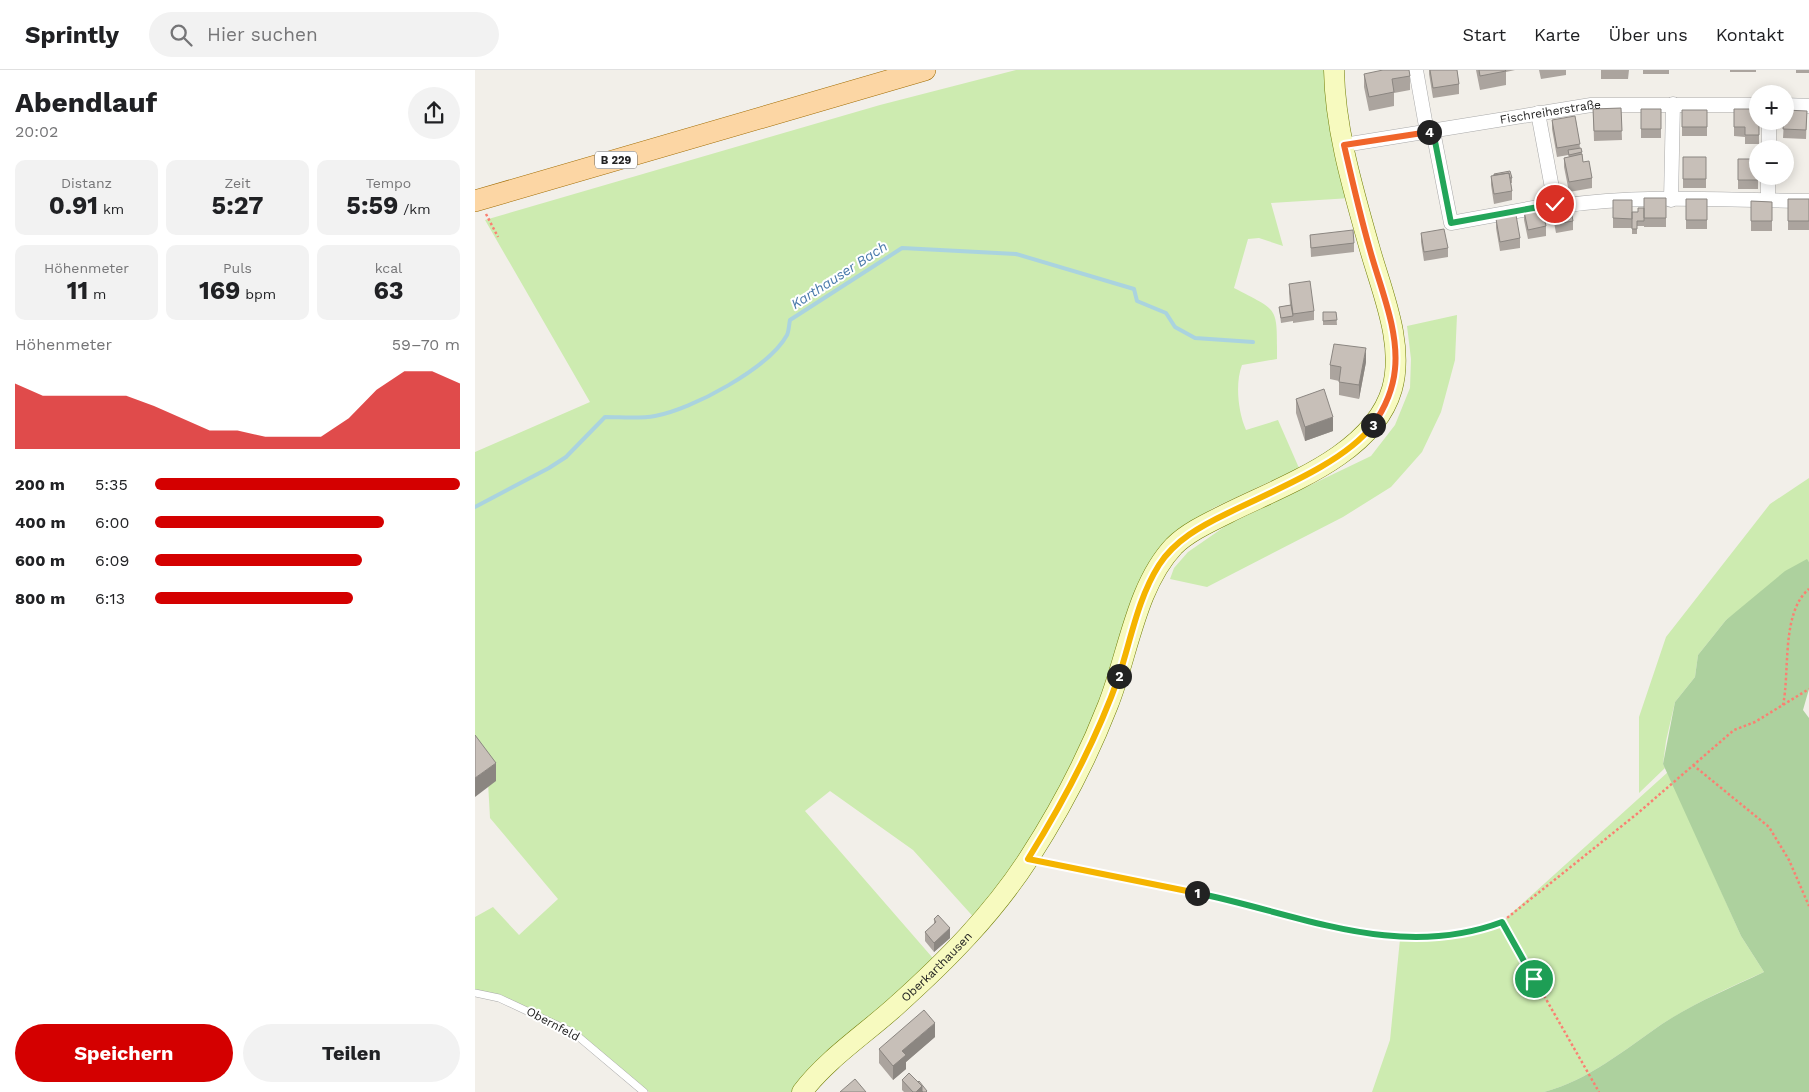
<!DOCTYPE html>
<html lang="de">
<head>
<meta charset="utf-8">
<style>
  body { margin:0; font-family:"Work Sans",sans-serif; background:#f2f2f2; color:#202124; height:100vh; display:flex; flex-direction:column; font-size:19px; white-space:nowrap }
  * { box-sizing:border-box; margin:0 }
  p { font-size:16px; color:#757577 }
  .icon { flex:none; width:28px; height:28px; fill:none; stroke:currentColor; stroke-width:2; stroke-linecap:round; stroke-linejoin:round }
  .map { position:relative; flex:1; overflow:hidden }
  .panel { display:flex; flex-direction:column; background:#fff; width:475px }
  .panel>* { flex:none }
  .tools { position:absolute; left:1274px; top:15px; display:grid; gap:10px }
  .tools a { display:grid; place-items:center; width:45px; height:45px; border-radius:50%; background:#fff; box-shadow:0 2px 12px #0003; font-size:25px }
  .pin { position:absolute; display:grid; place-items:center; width:42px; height:42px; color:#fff; margin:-21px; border:2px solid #fff; border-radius:50%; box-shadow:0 1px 5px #0007 }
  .km { position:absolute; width:25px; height:25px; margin:-12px; border-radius:50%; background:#222; color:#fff; font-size:14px; line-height:25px; text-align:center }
  .round { display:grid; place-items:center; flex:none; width:52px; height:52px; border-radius:26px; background:#f2f2f2 }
  .head { display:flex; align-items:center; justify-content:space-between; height:85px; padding:0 15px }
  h1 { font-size:28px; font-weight:700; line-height:38px }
  .stats { display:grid; grid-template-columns:repeat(3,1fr); gap:8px; height:85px; padding:5px 15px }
  .stats div { display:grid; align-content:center; border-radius:10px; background:#f2f2f2; text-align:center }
  .stats b { font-size:25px; font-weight:700 }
  .stats small { font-size:14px; font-weight:400 }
  .stats p { font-size:14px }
  .chart { height:140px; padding:10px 15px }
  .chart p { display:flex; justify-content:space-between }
  .chart svg { width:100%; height:90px; margin-top:5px; fill:#d40000; opacity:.7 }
  .button { display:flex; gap:10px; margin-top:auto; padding:10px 15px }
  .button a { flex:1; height:58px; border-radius:30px; background:#d40000; color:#fff; font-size:20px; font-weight:700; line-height:58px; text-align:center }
  .button a+a { background:#f2f2f2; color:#202124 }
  ul { padding:0 15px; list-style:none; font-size:16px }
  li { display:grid; grid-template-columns:80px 60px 1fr; align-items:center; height:38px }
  li i { height:12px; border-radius:6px; background:#d40000 }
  header { display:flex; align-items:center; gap:30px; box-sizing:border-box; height:70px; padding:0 25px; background:#fff; border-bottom:1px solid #e0e0e0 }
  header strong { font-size:24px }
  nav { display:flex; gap:28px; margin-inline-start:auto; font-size:18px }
  .search { width:350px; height:45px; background:#f2f2f2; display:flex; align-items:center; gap:12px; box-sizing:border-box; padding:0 18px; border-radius:28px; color:#757577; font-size:19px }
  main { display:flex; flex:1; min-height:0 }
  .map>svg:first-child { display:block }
</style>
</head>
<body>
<header>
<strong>Sprintly</strong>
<div class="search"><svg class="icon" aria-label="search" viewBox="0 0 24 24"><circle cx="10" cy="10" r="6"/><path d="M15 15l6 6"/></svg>Hier suchen</div>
<nav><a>Start</a><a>Karte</a><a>Über uns</a><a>Kontakt</a></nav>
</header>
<main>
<section class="panel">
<div class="head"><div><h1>Abendlauf</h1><p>20:02</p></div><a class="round"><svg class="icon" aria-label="share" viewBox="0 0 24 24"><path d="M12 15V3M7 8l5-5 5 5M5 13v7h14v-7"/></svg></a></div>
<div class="stats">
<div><p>Distanz</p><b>0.91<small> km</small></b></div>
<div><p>Zeit</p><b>5:27</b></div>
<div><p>Tempo</p><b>5:59<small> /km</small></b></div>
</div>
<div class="stats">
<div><p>Höhenmeter</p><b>11<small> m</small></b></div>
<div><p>Puls</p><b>169<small> bpm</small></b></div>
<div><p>kcal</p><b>63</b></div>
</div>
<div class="chart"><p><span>Höhenmeter</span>59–70 m</p>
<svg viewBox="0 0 160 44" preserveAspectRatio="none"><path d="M0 44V12L10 18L20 18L30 18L40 18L50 23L60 29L70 35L80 35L90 38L100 38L110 38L120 29L130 15L140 6L150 6L160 12V44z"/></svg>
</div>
<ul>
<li><b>200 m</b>5:35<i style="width:100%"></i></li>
<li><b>400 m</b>6:00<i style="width:75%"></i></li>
<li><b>600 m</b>6:09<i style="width:68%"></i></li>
<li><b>800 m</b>6:13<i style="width:65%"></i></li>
</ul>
<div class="button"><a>Speichern</a><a>Teilen</a></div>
</section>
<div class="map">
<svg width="1334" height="1022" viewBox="0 0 1334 1022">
  <rect width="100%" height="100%" fill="#f2efe9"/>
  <!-- grass -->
  <path fill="#cdebb0" d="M 541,0 L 850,0 L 876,128 L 796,133 L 808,176 L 784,168 L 773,169 L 759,218 C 804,242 802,234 802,289 L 767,295 C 760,313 763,342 771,360 L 803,350 L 824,398 L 738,438 L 722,449 L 697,474 L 602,698 L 503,852 L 438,780 L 355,721 L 330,741 L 463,894 L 330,1022 L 174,1022 L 102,962 L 0,921 L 0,847 L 18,837 L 44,865 L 83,829 L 15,748 L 12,694 L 0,682 L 0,382 L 115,332 L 10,150 L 405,35 Z
    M 982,245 L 980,290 L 966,342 L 947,382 L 916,417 L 868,447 L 732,517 L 695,509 L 699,498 L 713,482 L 752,455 L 896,386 L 920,355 L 935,318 L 936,289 L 932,256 Z
    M 1334,408 L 1334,492 L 1332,490 L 1251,550 L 1223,585 L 1220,607 L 1200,632 L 1191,671 L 1188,694 L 1190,698 L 1164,723 L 1164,647 L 1191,567 L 1295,434 Z
    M 1193,702 L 1266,866 L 1289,902 C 1254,917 1219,934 1187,954 C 1149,980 1114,1010 1069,1022 L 897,1022 L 915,970 L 925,869 C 963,867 991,868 1027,852 Z"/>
  <!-- forest -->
  <path fill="#add19e" d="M 1332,489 L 1334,492 L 1334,619 L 1328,640 L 1334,648 L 1334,1022 L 1069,1022 C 1114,1010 1149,980 1187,954 C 1219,933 1255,918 1289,902 L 1266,866 L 1188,694 L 1200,632 L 1220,607 L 1223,585 L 1251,550 L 1310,501 Z"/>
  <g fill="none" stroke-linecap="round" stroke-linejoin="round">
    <!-- stream -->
    <path stroke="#aad3df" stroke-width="4" d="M 0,437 L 74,398 L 91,387 L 130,347 C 146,347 164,349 180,346 C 216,340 294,298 312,265 C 314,261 314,254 315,250 L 427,178 L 541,184 L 659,219 L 662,231 L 691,243 L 700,257 L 720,268 L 778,272"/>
    <defs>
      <path id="lane" d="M 0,923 L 24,928 L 99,963 L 169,1022"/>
      <g id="street">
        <path d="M 941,0 L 952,62"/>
        <path d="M 1310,35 L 1334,36"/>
        <path d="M 958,61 L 976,153 L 1080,134 L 1063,43"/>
        <path id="s1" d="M 869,75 L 1116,35 L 1282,35"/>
        <path d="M 1294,79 L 1294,51"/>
        <path d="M 1196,130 L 1198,34"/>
        <path d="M 1293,131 L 1293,106"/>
        <path d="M 1080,134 L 1086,136 C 1167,124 1252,130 1334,131"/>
      </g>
      <g id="secondary">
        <path id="s2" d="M 327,1022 C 352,989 390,964 421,936 C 471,891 517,845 554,788 C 585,740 612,689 633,635 C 653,585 661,516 699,476 C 713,462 735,452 753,443 C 809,415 898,385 917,319 C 930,273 906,220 894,176 C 878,119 860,59 859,0"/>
      </g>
      <path id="primary" d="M 0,131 L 450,0"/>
    </defs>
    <!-- lane casing -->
    <use href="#lane" stroke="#a9a9a9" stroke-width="8"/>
    <!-- street casing -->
    <use href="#street" stroke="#a9a9a9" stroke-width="15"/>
    <!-- secondary casing -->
    <use href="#secondary" stroke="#707d05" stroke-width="21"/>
    <!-- primary casing -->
    <use href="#primary" stroke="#a06b00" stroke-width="22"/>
    <!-- path -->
    <path stroke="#fa8072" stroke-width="2.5" stroke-dasharray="2.5 2.5" stroke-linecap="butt" d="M 11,144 L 23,167
      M 1308,635 C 1315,602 1306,542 1334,519
      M 1218,695 L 1294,757 L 1314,790 L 1334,836
      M 569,793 L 764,832 L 880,863 L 928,869 L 1004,861 L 1027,852 L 1163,743 L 1259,660 L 1280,652 L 1334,619
      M 1027,852 L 1124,1022"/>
    <!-- lane -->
    <use href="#lane" stroke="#fff" stroke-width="7"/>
    <!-- street -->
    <use href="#street" stroke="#fff" stroke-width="14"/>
    <!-- secondary -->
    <use href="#secondary" stroke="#f7fabf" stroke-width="20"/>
    <!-- primary -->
    <use href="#primary" stroke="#fcd6a4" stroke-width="21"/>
  </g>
  <!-- wall -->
  <path fill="#aba49e" d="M 954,0 L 982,0 L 984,14 L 984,24 L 958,28 L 954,4 Z
    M 1001,0 L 1040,0 L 1031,2 L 1031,15 L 1005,20 Z
    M 1064,0 L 1091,0 L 1091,5 L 1066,9 Z
    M 1126,0 L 1154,0 L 1153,9 L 1126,9 Z
    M 1168,0 L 1194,0 L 1194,4 L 1168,4 Z
    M 1255,0 L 1281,0 L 1281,2 L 1255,2 Z
    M 1321,0 L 1334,0 L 1334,3 L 1321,3 Z
    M 889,4 L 935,6 L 935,20 L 919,23 L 919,36 L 894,41 L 889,17 Z
    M 1146,38 L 1147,70 L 1119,71 L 1118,39 Z
    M 1166,39 L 1186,39 L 1186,68 L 1166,68 Z
    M 1259,39 L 1284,51 L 1284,74 L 1270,74 L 1270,67 L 1259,66 Z
    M 1207,40 L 1232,40 L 1232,66 L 1207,66 Z
    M 1332,41 L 1331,69 L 1308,68 L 1309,51 Z
    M 1077,50 L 1101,50 L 1105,78 L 1107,82 L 1108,92 L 1117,108 L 1117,118 L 1094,122 L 1089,97 L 1089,88 L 1094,87 L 1093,85 L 1082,87 L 1077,59 Z
    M 1208,87 L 1231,87 L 1231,118 L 1208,118 Z
    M 1263,89 L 1283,106 L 1283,119 L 1263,119 Z
    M 1016,106 L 1037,108 L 1037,113 L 1036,113 L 1037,121 L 1037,130 L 1019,134 L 1016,115 Z
    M 1191,128 L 1191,157 L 1169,157 L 1169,156 L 1162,156 L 1162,164 L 1157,164 L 1157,156 L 1157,158 L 1138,158 L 1138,130 L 1157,142 L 1163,142 Z
    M 1211,129 L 1232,129 L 1232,159 L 1211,159 Z
    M 1313,129 L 1334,129 L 1334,160 L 1313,160 Z
    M 1276,131 L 1297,132 L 1297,161 L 1276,161 Z
    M 1078,138 L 1098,151 L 1098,160 L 1081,163 L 1078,147 Z
    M 1049,141 L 1071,156 L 1071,166 L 1053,169 L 1049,150 Z
    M 1021,149 L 1045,168 L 1045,178 L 1025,181 L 1021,158 Z
    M 946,163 L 973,178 L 973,187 L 949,191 L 946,172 Z
    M 835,165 L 879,173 L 879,182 L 836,187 Z
    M 814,214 L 839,241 L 839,250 L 818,253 L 818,251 L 806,253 L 804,237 L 815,235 L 814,223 Z
    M 848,242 L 861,242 L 862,255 L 848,255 Z
    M 891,292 L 884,329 L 864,325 L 864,311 L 855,309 L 855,295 Z
    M 821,329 L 858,361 L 830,371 L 821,343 Z
    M 459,849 L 475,868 L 459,882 L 450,871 L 450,862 L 459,854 Z
    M 460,967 L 431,992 L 431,999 L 418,1010 L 404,993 L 404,979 Z
    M 427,1010 L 452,1022 L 429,1022 L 427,1020 Z"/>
  <!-- shaded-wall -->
  <path fill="#8b8681" d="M 891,278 L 891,292 L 884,329 L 884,315 Z
    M 858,347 L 858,361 L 830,371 L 830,357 Z
    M 21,693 L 21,711 L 0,727 L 0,708 Z
    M 475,858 L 475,868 L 459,882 L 459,873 Z
    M 460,953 L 460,967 L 431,992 L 431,999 L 418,1010 L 418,996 L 427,981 Z
    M 447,1016 L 447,1022 L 441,1022 Z"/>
  <!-- building -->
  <path fill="#c7bfb8" stroke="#8b8681" d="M 908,0 L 934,0 L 935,6 L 917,9 L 919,22 L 894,27 L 889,4 Z
    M 955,0 L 982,0 L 984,14 L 958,18 Z
    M 1004,0 L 1030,0 L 1031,1 L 1005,6 Z
    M 1146,38 L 1147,61 L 1119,61 L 1118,39 Z
    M 1166,39 L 1186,39 L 1186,59 L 1166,59 Z
    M 1259,39 L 1282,39 L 1282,51 L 1284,51 L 1284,65 L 1270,65 L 1270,57 L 1259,57 Z
    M 1207,40 L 1232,40 L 1232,57 L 1207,57 Z
    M 1310,40 L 1332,41 L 1331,60 L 1308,59 L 1309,51 L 1310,51 Z
    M 1100,46 L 1105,74 L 1082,78 L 1077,50 Z
    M 1106,78 L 1107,82 L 1094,85 L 1093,80 Z
    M 1107,84 L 1108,92 L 1114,91 L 1117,108 L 1094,112 L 1089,88 Z
    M 1208,87 L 1231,87 L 1231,109 L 1208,109 Z
    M 1263,89 L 1282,89 L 1283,110 L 1263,110 Z
    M 1035,101 L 1037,108 L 1035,108 L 1034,103 L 1019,105 L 1019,104 Z
    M 1034,103 L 1037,121 L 1019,124 L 1016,106 Z
    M 1169,128 L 1191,128 L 1191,148 L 1169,148 Z
    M 1211,129 L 1232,129 L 1232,150 L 1211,150 Z
    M 1313,129 L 1334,129 L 1334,151 L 1313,151 Z
    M 1138,130 L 1157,130 L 1157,149 L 1138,148 Z
    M 1276,131 L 1297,132 L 1297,151 L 1276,151 Z
    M 1095,135 L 1098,151 L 1081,154 L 1078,138 Z
    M 1067,137 L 1071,156 L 1053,160 L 1049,141 Z
    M 1163,138 L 1169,138 L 1169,151 L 1162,151 L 1162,159 L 1157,159 L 1157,142 L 1163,142 Z
    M 1041,145 L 1045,168 L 1025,172 L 1021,149 Z
    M 969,159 L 973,178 L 949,182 L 946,163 Z
    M 878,160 L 879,173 L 836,178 L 835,165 Z
    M 835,211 L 839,241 L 818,244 L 814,214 Z
    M 816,235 L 818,246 L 806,248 L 804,237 Z
    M 848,242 L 861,242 L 862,250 L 848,251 Z
    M 859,274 L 891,278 L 884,315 L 864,312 L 866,297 L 855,295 Z
    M 849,319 L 858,347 L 830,357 L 821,329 Z
    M 0,665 L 21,693 L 0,708 Z
    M 463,845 L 475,858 L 459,873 L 450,862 L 461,852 L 459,849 Z
    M 449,940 L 460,953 L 427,981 L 431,985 L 418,996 L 404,979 Z
    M 434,1003 L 447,1016 L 441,1022 L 438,1022 L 427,1010 Z
    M 380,1009 L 391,1022 L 365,1022 Z
    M 444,1011 L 452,1021 L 451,1022 L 448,1022 L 447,1021 L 447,1016 L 443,1012 Z"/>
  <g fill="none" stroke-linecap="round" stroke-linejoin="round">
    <defs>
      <path id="split-1" d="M 722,823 C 824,844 923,891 1027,852 L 1059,909"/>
      <path id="split-2" d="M 644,606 C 621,671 589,731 553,789 L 722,823"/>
      <path id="split-3" d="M 644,606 C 656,569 663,528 684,495 C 700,470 726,456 753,443 C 797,421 868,394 898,355"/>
      <path id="split-4" d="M 898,355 C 910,338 918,320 920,299 C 924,260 905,217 895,180 C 885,145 877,110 869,75 L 954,62"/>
      <path id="split-5" d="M 954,62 L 958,61 L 976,153 L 1080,134"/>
    </defs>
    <!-- split-1 casing -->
    <use href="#split-1" stroke="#fff" stroke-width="10"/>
    <!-- split-2 casing -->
    <use href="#split-2" stroke="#fff" stroke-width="10"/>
    <!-- split-3 casing -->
    <use href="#split-3" stroke="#fff" stroke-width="10"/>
    <!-- split-4 casing -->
    <use href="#split-4" stroke="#fff" stroke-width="10"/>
    <!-- split-5 casing -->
    <use href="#split-5" stroke="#fff" stroke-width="10"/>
    <!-- split-1 -->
    <use href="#split-1" stroke="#22a559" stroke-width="6"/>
    <!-- split-2 -->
    <use href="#split-2" stroke="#f5b400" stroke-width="6"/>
    <!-- split-3 -->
    <use href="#split-3" stroke="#f5b400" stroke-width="6"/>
    <!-- split-4 -->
    <use href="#split-4" stroke="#f0652b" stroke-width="6"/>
    <!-- split-5 -->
    <use href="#split-5" stroke="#22a559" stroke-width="6"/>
  </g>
  <g text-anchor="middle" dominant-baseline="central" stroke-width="4" stroke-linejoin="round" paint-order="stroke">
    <!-- shield labels -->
    <rect fill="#fff" stroke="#646464" stroke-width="1" x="120" y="81.5" width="42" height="17" rx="4"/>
    <g font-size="11" font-weight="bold" fill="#222">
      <text x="141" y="90">B 229</text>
    </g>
    <!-- street labels -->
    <g font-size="12" fill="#222" stroke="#fff">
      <text stroke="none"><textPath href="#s1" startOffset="209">Fischreiherstraße</textPath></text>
      <text stroke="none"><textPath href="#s2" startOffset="184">Oberkarthausen</textPath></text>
      <text transform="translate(78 954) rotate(28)">Obernfeld</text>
    </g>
    <!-- water labels -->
    <g font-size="14" font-style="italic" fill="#4a7aab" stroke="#fff">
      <text transform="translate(364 205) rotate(-33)">Karthauser Bach</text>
    </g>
  </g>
</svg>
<div class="tools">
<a>+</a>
<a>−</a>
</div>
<div class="pin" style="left:1059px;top:909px;background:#1e9e55"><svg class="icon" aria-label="arrive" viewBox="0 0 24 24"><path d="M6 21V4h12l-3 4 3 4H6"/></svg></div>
<div class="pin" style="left:1080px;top:134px;background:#d93025"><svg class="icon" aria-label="check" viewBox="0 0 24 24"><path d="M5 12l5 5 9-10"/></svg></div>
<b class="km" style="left:722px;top:823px">1</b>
<b class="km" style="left:644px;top:606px">2</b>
<b class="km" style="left:898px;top:355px">3</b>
<b class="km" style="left:954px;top:62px">4</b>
</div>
</main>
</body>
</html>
